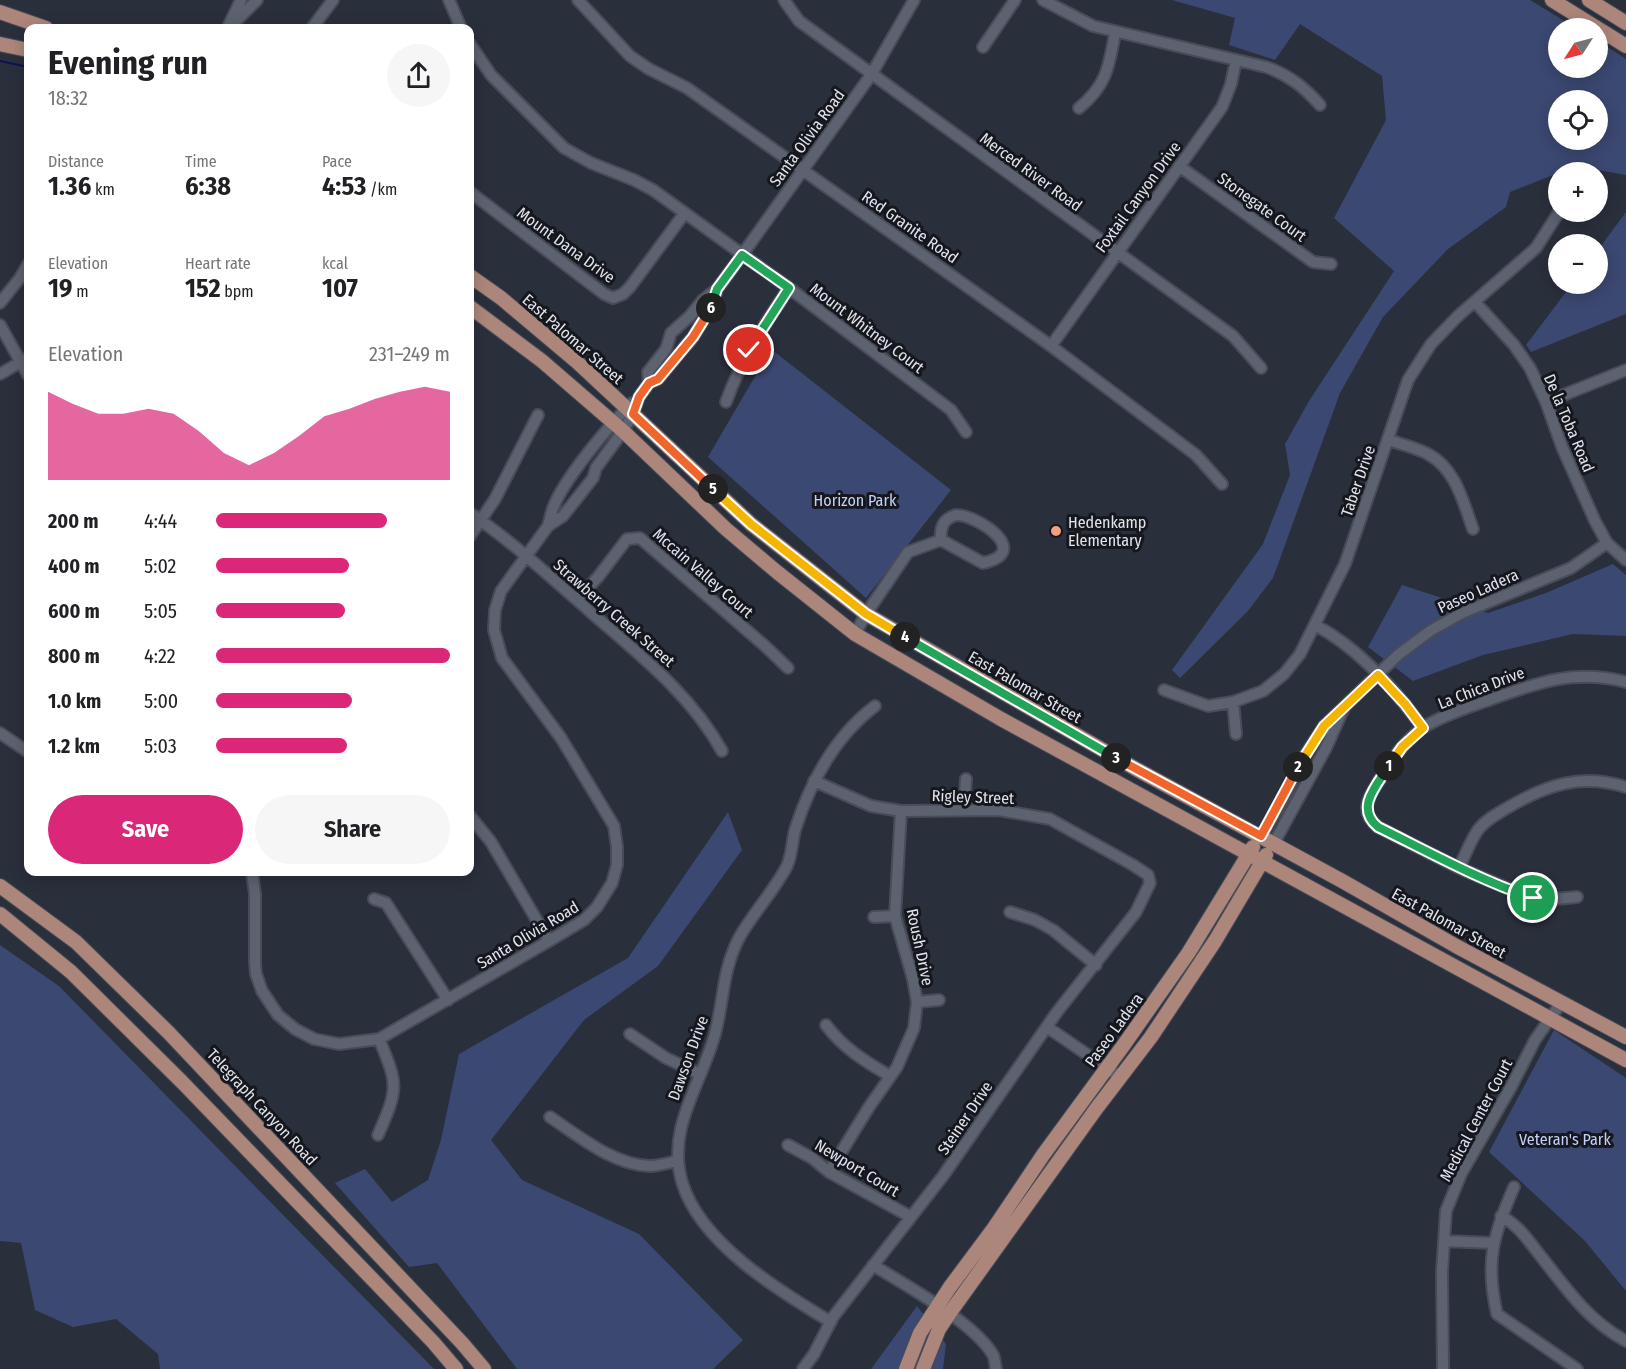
<!DOCTYPE html>
<html lang="en">
<head>
<meta charset="utf-8">
<style>
  body { margin:0; font-family:"Fira Sans Condensed",sans-serif; background:#f6f6f6; color:#202124; height:100vh; display:flex; flex-direction:column; font-size:22px; white-space:nowrap }
  * { box-sizing:border-box; margin:0 }
  p { font-size:20px; color:#757577 }
  .icon { flex:none; width:33px; height:33px; fill:none; stroke:currentColor; stroke-width:2; stroke-linecap:round; stroke-linejoin:round }
  .map { position:relative; flex:1; overflow:hidden }
  .panel { position:absolute; left:24px; top:24px; width:450px; height:852px; display:flex; flex-direction:column; background:#fff; border-radius:12px; box-shadow:0 3px 15px #0003 }
  .panel>* { flex:none }
  .needle { width:39px; rotate:234deg }
  .controls { position:absolute; left:1548px; top:18px; display:grid; gap:12px }
  .controls a { display:grid; place-items:center; width:60px; height:60px; border-radius:50%; background:#fff; box-shadow:0 3px 15px #0003; font-size:30px }
  .pin { position:absolute; display:grid; place-items:center; width:51px; height:51px; color:#fff; margin:-26px; border:3px solid #fff; border-radius:50%; box-shadow:0 2px 6px #0007 }
  .km { position:absolute; width:30px; height:30px; margin:-15px; border-radius:50%; background:#222; color:#fff; font-size:16px; line-height:30px; text-align:center }
  .round { display:grid; place-items:center; flex:none; width:63px; height:63px; border-radius:32px; background:#f6f6f6 }
  .overview { display:flex; align-items:center; justify-content:space-between; height:102px; padding:0 24px }
  h1 { font-size:33px; font-weight:700; line-height:45px }
  .stats { display:grid; grid-template-columns:repeat(3,1fr); gap:9px; height:102px; padding:6px 24px }
  .stats div { display:grid; align-content:center }
  .stats b { font-size:26px; font-weight:700 }
  .stats small { font-size:16px; font-weight:400 }
  .stats p { font-size:16px }
  .chart { height:168px; padding:12px 24px }
  .chart p { display:flex; justify-content:space-between }
  .chart svg { width:100%; height:108px; margin-top:6px; fill:#db2777; opacity:.7 }
  .button { display:flex; gap:12px; margin-top:auto; padding:12px 24px }
  .button a { flex:1; height:69px; border-radius:36px; background:#db2777; color:#fff; font-size:24px; font-weight:700; line-height:69px; text-align:center }
  .button a+a { background:#f6f6f6; color:#202124 }
  ul { padding:0 24px; list-style:none; font-size:20px }
  li { display:grid; grid-template-columns:96px 72px 1fr; align-items:center; height:45px }
  li i { height:15px; border-radius:8px; background:#db2777 }
  .map>svg:first-child { display:block }
</style>
</head>
<body>
<div class="map">
<svg width="1626" height="1369" viewBox="0 0 1626 1369">
  <rect width="100%" height="100%" fill="#2a2f3c"/>
  <!-- green -->
  <path fill="#3b4871" fill-rule="evenodd" d="M 1172,0 L 1530,0 L 1576,28 L 1558,28 L 1558,68 L 1598,68 L 1598,41 L 1626,59 L 1626,175 L 1576,166 L 1510,192 L 1506,207 L 1448,249 L 1383,317 L 1340,393 L 1273,578 L 1248,611 L 1180,678 L 1172,670 L 1263,544 L 1290,475 L 1285,444 L 1309,401 L 1394,271 L 1334,218 L 1386,120 L 1382,76 L 1300,24 L 1275,60 L 1229,45 L 1235,18 ZM 1558,100 L 1598,100 L 1598,140 L 1558,140 Z
    M 1626,212 L 1626,314 L 1531,352 L 1526,345 L 1572,284 L 1598,284 L 1598,250 Z
    M 771,349 L 951,490 L 866,598 L 708,457 Z
    M 1613,564 L 1626,575 L 1626,636 L 1573,634 L 1483,655 L 1413,681 L 1368,647 L 1402,585 L 1488,613 L 1546,593 Z
    M 728,812 L 742,850 L 658,966 L 584,1020 L 491,1140 L 522,1180 L 639,1234 L 743,1340 L 713,1369 L 517,1369 L 437,1263 L 409,1267 L 335,1183 L 365,1169 L 392,1202 L 428,1180 L 441,1140 L 459,1054 L 628,958 Z
    M 0,945 L 59,986 L 434,1369 L 160,1369 L 158,1354 L 116,1319 L 73,1327 L 35,1310 L 21,1243 L 0,1241 Z
    M 1554,1030 L 1626,1078 L 1626,1291 L 1585,1241 L 1489,1152 Z
    M 917,1306 L 946,1344 L 943,1369 L 871,1369 Z"/>
  <g fill="none" stroke-linecap="round" stroke-linejoin="round">
    <!-- stream -->
    <path stroke="#0c1353" stroke-width="2" d="M 0,61 L 28,67"/>
    <defs>
      <path id="minor" d="M 449,0 L 461,28
        M 578,0 L 630,56 L 649,69 L 687,88 L 1051,346 L 1196,455 L 1222,484
        M 784,0 L 799,21 L 1233,336 L 1261,368
        M 1043,0 L 1093,26 L 1266,67 C 1289,75 1304,87 1320,105
        M 228,27 L 241,0
        M 229,28 L 257,0
        M 312,28 L 333,0
        M 470,44 L 491,75 L 564,148 L 591,163 L 634,180 L 653,190 L 789,288 L 951,410 L 966,432
        M 983,47 L 1015,0
        M 1079,108 C 1107,85 1109,66 1115,33
        M 1179,166 L 1313,262 L 1331,264
        M 470,192 L 604,294 L 613,298 L 623,294 L 630,287 L 684,214
        M 1475,302 L 1514,345 L 1530,368 L 1546,402 L 1562,447 L 1595,521 L 1607,543 L 1626,560
        M 0,303 L 20,278 L 28,264
        M 0,325 L 28,375
        M 1051,346 L 1222,107 L 1231,84 L 1236,60
        M 0,374 L 28,358
        M 649,383 L 648,372 L 666,349 L 671,333 L 690,316 L 703,300 L 717,289 L 742,255 L 871,75 L 914,0
        M 726,402 C 741,360 764,325 789,288
        M 1546,402 L 1626,370
        M 1388,440 C 1401,444 1416,448 1428,454 C 1456,469 1463,502 1473,529
        M 470,513 C 514,543 553,579 594,615 C 641,656 691,695 722,751
        M 956,515 C 978,515 1033,552 983,563 L 941,540 C 940,527 943,519 956,515 Z
        M 548,526 C 550,520 551,513 553,508 C 564,479 609,425 632,403
        M 470,536 L 495,499 L 538,415
        M 577,600 L 598,577 L 627,539 L 640,538 L 765,646 L 788,668
        M 1315,625 C 1359,648 1394,688 1423,728
        M 855,634 L 866,614 L 908,552 L 941,540
        M 1164,690 L 1208,706 L 1233,702 L 1263,691 L 1284,674 L 1300,654 L 1345,564 L 1408,380 L 1431,344 L 1458,316 L 1536,248 L 1559,212
        M 1233,702 L 1236,734
        M 0,733 L 28,752
        M 964,809 L 966,779
        M 470,816 L 491,842 L 549,941
        M 1261,836 L 1287,791 L 1300,763 L 1324,726 L 1398,655 L 1430,631 L 1462,613 L 1571,568 L 1607,543
        M 1274,843 L 1326,748 L 1343,710
        M 1459,868 C 1465,856 1470,841 1478,830 C 1485,820 1497,814 1507,808 C 1546,785 1581,773 1626,787
        M 252,872 L 255,894 L 255,962 L 256,974 L 262,991 L 278,1015 L 295,1029 L 314,1039 L 339,1044 L 379,1039 L 549,941 L 584,920 L 597,907 L 612,883 L 617,865 L 617,847 L 614,826 L 561,738 L 502,658 L 494,630 L 495,610 L 501,591 L 548,526 L 563,516 L 593,478 L 596,468 L 623,431 L 633,414 L 639,397 L 649,383 L 658,379 L 693,337 L 712,305 L 717,289
        M 1577,897 L 1545,900 L 1514,891 L 1459,868 L 1378,827 C 1361,813 1366,801 1377,784 C 1389,764 1404,740 1424,727 C 1442,716 1463,709 1483,702 C 1534,684 1572,668 1626,682
        M 374,899 L 386,903 L 448,1000
        M 1010,912 L 1035,920 L 1053,930 L 1096,965
        M 874,917 L 895,916
        M 917,1002 L 939,1000
        M 826,1025 C 843,1048 866,1062 890,1076
        M 1047,1027 L 1120,1077
        M 630,1034 L 666,1058 L 700,1074
        M 550,1117 C 579,1136 613,1165 650,1166 C 658,1166 668,1163 677,1161
        M 378,1135 C 398,1089 399,1086 379,1039
        M 788,1145 L 812,1158 L 829,1172 L 911,1217
        M 829,1172 L 869,1107 L 897,1067 L 914,1028 L 917,1002 L 913,979 L 895,916 L 901,811
        M 1514,1187 C 1493,1235 1485,1262 1497,1314 L 1577,1369
        M 1501,1216 C 1520,1226 1530,1243 1543,1259 C 1568,1291 1590,1322 1626,1341
        M 1444,1241 L 1493,1243
        M 873,1265 C 905,1285 975,1323 993,1355 C 995,1359 995,1365 996,1369
        M 831,1322 C 779,1291 700,1243 682,1182 C 666,1128 702,1083 715,1034 C 724,1000 722,971 739,938 C 753,913 774,891 787,866 C 792,855 792,842 795,830 C 810,783 834,737 875,706
        M 803,1369 L 814,1354 L 833,1317 L 943,1176 L 1057,1012 L 1136,912 L 1150,883 L 1148,875 L 1133,865 L 1050,819 L 999,810 L 901,811 L 871,806 L 814,781
        M 1443,1369 L 1442,1272 L 1446,1211 L 1461,1174 L 1511,1087 L 1535,1040 L 1561,1003"/>
      <path id="major" d="M 1552,0 L 1626,46
        M 1589,0 L 1626,23
        M 0,12 L 46,28
        M 0,44 L 28,50
        M 470,276 L 501,298 L 577,362 L 751,524 L 866,614 L 1136,769 L 1344,882 L 1456,946 L 1626,1037
        M 470,307 L 542,361 L 623,431 L 726,529 L 777,572 L 855,634 L 1001,719 L 1626,1060
        M 0,886 L 76,942 L 169,1033 L 462,1343 L 484,1369
        M 0,914 L 71,972 L 182,1082 L 433,1342 L 456,1369
        M 906,1369 L 920,1333 L 950,1287 L 994,1228 L 1043,1155 L 1123,1046 L 1189,952 L 1253,847
        M 923,1369 L 939,1329 L 949,1314 L 1096,1109 L 1151,1037 L 1215,941 L 1266,855"/>
    </defs>
    <!-- minor casing -->
    <use href="#minor" stroke="#494c58" stroke-width="14"/>
    <!-- major casing -->
    <use href="#major" stroke="#494c58" stroke-width="16"/>
    <!-- minor -->
    <use href="#minor" stroke="#5d6271" stroke-width="10"/>
    <!-- major -->
    <use href="#major" stroke="#ad867b" stroke-width="14"/>
  </g>
  <g fill="none" stroke-linecap="round" stroke-linejoin="round">
    <defs>
      <path id="split-1" d="M 1389,766 C 1376,786 1355,808 1378,827 C 1429,852 1479,880 1533,898"/>
      <path id="split-2" d="M 1298,767 L 1324,726 L 1378,675 L 1405,704 L 1423,728 L 1402,747 L 1389,766"/>
      <path id="split-3" d="M 1116,758 L 1261,836 L 1298,767"/>
      <path id="split-4" d="M 905,637 L 1116,758"/>
      <path id="split-5" d="M 713,489 L 751,524 L 866,614 L 905,637"/>
      <path id="split-6" d="M 711,308 L 693,337 L 658,379 L 649,383 L 639,397 L 633,414 L 713,489"/>
      <path id="split-7" d="M 711,308 L 717,289 L 742,255 L 789,288 L 749,350"/>
    </defs>
    <!-- split-1 casing -->
    <use href="#split-1" stroke="#fff" stroke-width="12"/>
    <!-- split-2 casing -->
    <use href="#split-2" stroke="#fff" stroke-width="12"/>
    <!-- split-3 casing -->
    <use href="#split-3" stroke="#fff" stroke-width="12"/>
    <!-- split-4 casing -->
    <use href="#split-4" stroke="#fff" stroke-width="12"/>
    <!-- split-5 casing -->
    <use href="#split-5" stroke="#fff" stroke-width="12"/>
    <!-- split-6 casing -->
    <use href="#split-6" stroke="#fff" stroke-width="12"/>
    <!-- split-7 casing -->
    <use href="#split-7" stroke="#fff" stroke-width="12"/>
    <!-- split-1 -->
    <use href="#split-1" stroke="#22a559" stroke-width="8"/>
    <!-- split-2 -->
    <use href="#split-2" stroke="#f5b400" stroke-width="8"/>
    <!-- split-3 -->
    <use href="#split-3" stroke="#f0652b" stroke-width="8"/>
    <!-- split-4 -->
    <use href="#split-4" stroke="#22a559" stroke-width="8"/>
    <!-- split-5 -->
    <use href="#split-5" stroke="#f5b400" stroke-width="8"/>
    <!-- split-6 -->
    <use href="#split-6" stroke="#f0652b" stroke-width="8"/>
    <!-- split-7 -->
    <use href="#split-7" stroke="#22a559" stroke-width="8"/>
  </g>
  <!-- markers -->
  <circle fill="#f2a17e" stroke="#15171d" stroke-width="2" cx="1056" cy="531" r="6"/>
  <g text-anchor="middle" dominant-baseline="central" stroke-width="6" stroke-linejoin="round" paint-order="stroke">
    <!-- street labels -->
    <g font-size="16" fill="#e1e4ed" stroke="#15171d">
      <text transform="translate(807 138) rotate(-54)">Santa Olivia Road</text>
      <text transform="translate(1031 172) rotate(36)">Merced River Road</text>
      <text transform="translate(1138 197) rotate(-54)">Foxtail Canyon Drive</text>
      <text transform="translate(1262 207) rotate(36)">Stonegate Court</text>
      <text transform="translate(910 227) rotate(35)">Red Granite Road</text>
      <text transform="translate(566 245) rotate(36)">Mount Dana Drive</text>
      <text transform="translate(867 328) rotate(37)">Mount Whitney Court</text>
      <text transform="translate(573 339) rotate(41)">East Palomar Street</text>
      <text transform="translate(1569 423) rotate(67)">De la Toba Road</text>
      <text transform="translate(1358 481) rotate(-71)">Taber Drive</text>
      <text transform="translate(703 573) rotate(41)">Mccain Valley Court</text>
      <text transform="translate(1478 591) rotate(-24)">Paseo Ladera</text>
      <text transform="translate(614 613) rotate(41)">Strawberry Creek Street</text>
      <text transform="translate(1025 687) rotate(30)">East Palomar Street</text>
      <text transform="translate(1481 688) rotate(-21)">La Chica Drive</text>
      <text transform="translate(973 797) rotate(2)">Rigley Street</text>
      <text transform="translate(1449 923) rotate(29)">East Palomar Street</text>
      <text transform="translate(528 935) rotate(-31)">Santa Olivia Road</text>
      <text transform="translate(920 947) rotate(78)">Roush Drive</text>
      <text transform="translate(1114 1030) rotate(-54)">Paseo Ladera</text>
      <text transform="translate(688 1058) rotate(-70)">Dawson Drive</text>
      <text transform="translate(262 1107) rotate(47)">Telegraph Canyon Road</text>
      <text transform="translate(965 1118) rotate(-56)">Steiner Drive</text>
      <text transform="translate(1476 1120) rotate(-62)">Medical Center Court</text>
      <text transform="translate(857 1168) rotate(31)">Newport Court</text>
    </g>
    <!-- park labels -->
    <g font-size="16" fill="#c3d1f9" stroke="#15171d">
      <text x="855" y="500">Horizon Park</text>
      <text x="1565" y="1139">Veteran's Park</text>
    </g>
    <!-- poi labels -->
    <g font-size="16" fill="#e1e4ed" stroke="#15171d" text-anchor="start">
      <text x="1068" y="522">Hedenkamp<tspan x="1068" dy="18">Elementary</tspan></text>
    </g>
  </g>
</svg>
<div class="controls">
<a><svg class="needle" viewBox="-14 -14 28 28"><path d="M0-13l5 13h-10z" fill="#e53935"/><path d="M0 13l5-13h-10z" fill="#757577"/></svg></a>
<a><svg class="icon" aria-label="locate" viewBox="0 0 24 24"><circle cx="12" cy="12" r="6"/><path d="M12 2v4M12 18v4M2 12h4M18 12h4"/></svg></a>
<a>+</a>
<a>−</a>
</div>
<div class="pin" style="left:1533px;top:898px;background:#1e9e55"><svg class="icon" aria-label="arrive" viewBox="0 0 24 24"><path d="M6 21V4h12l-3 4 3 4H6"/></svg></div>
<div class="pin" style="left:749px;top:350px;background:#d93025"><svg class="icon" aria-label="check" viewBox="0 0 24 24"><path d="M5 12l5 5 9-10"/></svg></div>
<b class="km" style="left:1389px;top:766px">1</b>
<b class="km" style="left:1298px;top:767px">2</b>
<b class="km" style="left:1116px;top:758px">3</b>
<b class="km" style="left:905px;top:637px">4</b>
<b class="km" style="left:713px;top:489px">5</b>
<b class="km" style="left:711px;top:308px">6</b>
<section class="panel">
<div class="overview"><div><h1>Evening run</h1><p>18:32</p></div><a class="round"><svg class="icon" aria-label="share" viewBox="0 0 24 24"><path d="M12 15V3M7 8l5-5 5 5M5 13v7h14v-7"/></svg></a></div>
<div class="stats">
<div><p>Distance</p><b>1.36<small> km</small></b></div>
<div><p>Time</p><b>6:38</b></div>
<div><p>Pace</p><b>4:53<small> /km</small></b></div>
</div>
<div class="stats">
<div><p>Elevation</p><b>19<small> m</small></b></div>
<div><p>Heart rate</p><b>152<small> bpm</small></b></div>
<div><p>kcal</p><b>107</b></div>
</div>
<div class="chart"><p><span>Elevation</span>231–249 m</p>
<svg viewBox="0 0 160 44" preserveAspectRatio="none"><path d="M0 44V8L10 13L20 17L30 17L40 15L50 17L60 24L70 33L80 38L90 33L100 26L110 18L120 15L130 11L140 8L150 6L160 8V44z"/></svg>
</div>
<ul>
<li><b>200 m</b>4:44<i style="width:73%"></i></li>
<li><b>400 m</b>5:02<i style="width:57%"></i></li>
<li><b>600 m</b>5:05<i style="width:55%"></i></li>
<li><b>800 m</b>4:22<i style="width:100%"></i></li>
<li><b>1.0 km</b>5:00<i style="width:58%"></i></li>
<li><b>1.2 km</b>5:03<i style="width:56%"></i></li>
</ul>
<div class="button"><a>Save</a><a>Share</a></div>
</section>
</div>
</body>
</html>
